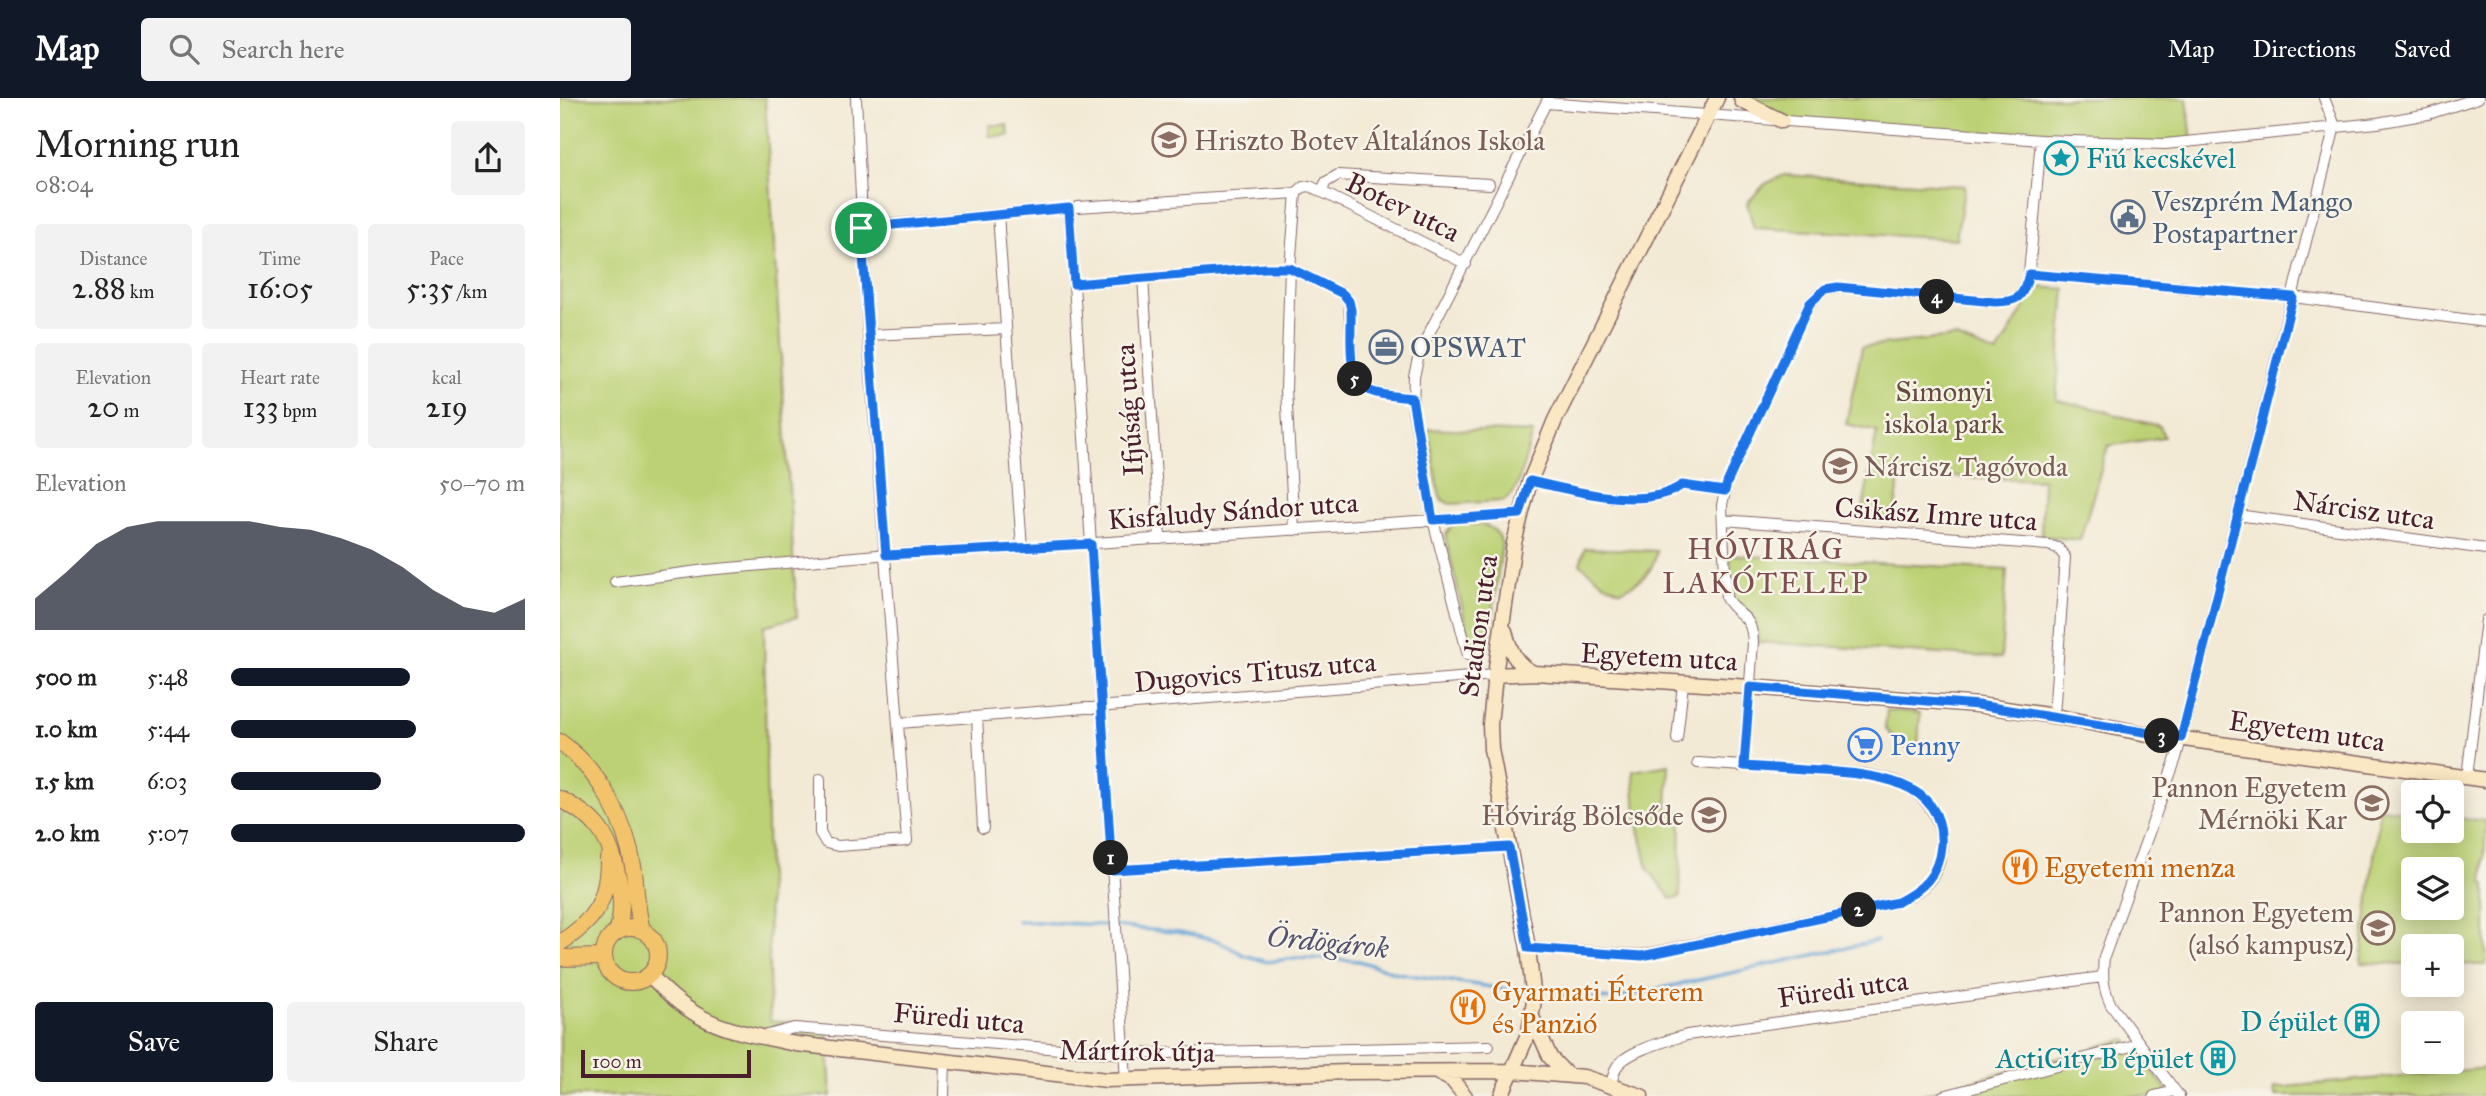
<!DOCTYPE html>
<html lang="en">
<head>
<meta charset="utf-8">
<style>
  body { margin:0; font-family:"IM FELL Great Primer",serif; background:#f2f2f2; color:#222; height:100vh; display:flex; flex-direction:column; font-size:26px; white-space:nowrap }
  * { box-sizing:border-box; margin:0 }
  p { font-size:23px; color:#767676 }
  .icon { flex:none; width:38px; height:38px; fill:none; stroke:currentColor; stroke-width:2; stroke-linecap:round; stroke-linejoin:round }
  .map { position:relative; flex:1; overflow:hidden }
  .side { display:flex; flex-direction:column; background:#fff; width:560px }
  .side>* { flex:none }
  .controls { position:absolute; left:1841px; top:682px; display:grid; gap:14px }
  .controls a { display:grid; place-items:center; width:63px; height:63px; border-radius:7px; background:#fff; box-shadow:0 4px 18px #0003; font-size:35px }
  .scale { position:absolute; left:21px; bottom:18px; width:170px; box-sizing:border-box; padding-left:7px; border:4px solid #4a1f2b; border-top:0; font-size:19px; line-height:24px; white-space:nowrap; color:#4a1f2b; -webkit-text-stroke:5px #f7f3e8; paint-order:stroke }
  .pin { position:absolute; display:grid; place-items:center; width:60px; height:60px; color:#fff; margin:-30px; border:4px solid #fff; border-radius:50%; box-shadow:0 2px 7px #0007 }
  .km { position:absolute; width:35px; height:35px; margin:-18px; border-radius:50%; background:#222; color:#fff; font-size:19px; line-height:35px; text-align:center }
  .round { display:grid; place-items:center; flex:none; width:74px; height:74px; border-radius:7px; background:#f2f2f2 }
  .overview { display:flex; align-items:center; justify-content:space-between; height:119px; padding:0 35px }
  h1 { font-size:38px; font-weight:600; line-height:52px }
  .stats { display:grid; grid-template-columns:repeat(3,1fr); gap:10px; height:119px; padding:7px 35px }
  .stats div { display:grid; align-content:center; border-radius:7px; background:#f2f2f2; text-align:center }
  .stats b { font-size:30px; font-weight:600 }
  .stats small { font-size:19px; font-weight:400 }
  .stats p { font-size:19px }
  .chart { height:196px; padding:14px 35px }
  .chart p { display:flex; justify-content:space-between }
  .chart svg { width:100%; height:126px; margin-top:7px; fill:#111827; opacity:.7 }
  .cta { display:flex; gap:14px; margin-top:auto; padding:14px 35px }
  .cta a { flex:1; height:80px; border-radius:7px; background:#111827; color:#fff; font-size:28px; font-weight:600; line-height:80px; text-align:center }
  .cta a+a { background:#f2f2f2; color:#222 }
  ul { padding:0 35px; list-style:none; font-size:23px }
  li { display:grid; grid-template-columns:112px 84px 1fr; align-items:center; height:52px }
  li i { height:18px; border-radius:9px; background:#111827 }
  header { display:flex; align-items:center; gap:42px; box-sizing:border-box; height:98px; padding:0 35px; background:#111827; color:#fff }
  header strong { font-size:33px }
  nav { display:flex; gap:38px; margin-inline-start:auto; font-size:24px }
  .search { width:490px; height:63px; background:#f2f2f2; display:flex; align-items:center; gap:18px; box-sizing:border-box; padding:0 24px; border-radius:7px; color:#767676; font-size:26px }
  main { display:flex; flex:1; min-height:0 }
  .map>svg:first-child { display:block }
</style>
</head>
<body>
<header>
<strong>Map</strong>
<div class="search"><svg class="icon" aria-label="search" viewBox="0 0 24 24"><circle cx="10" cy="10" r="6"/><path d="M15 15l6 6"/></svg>Search here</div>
<nav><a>Map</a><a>Directions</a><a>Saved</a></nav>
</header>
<main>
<section class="side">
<div class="overview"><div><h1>Morning run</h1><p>08:04</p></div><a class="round"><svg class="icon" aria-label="share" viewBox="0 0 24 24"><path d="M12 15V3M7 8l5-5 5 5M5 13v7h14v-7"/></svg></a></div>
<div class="stats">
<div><p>Distance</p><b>2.88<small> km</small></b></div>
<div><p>Time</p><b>16:05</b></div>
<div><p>Pace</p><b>5:35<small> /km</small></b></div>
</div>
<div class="stats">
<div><p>Elevation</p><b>20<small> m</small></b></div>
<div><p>Heart rate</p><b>133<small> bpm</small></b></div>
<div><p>kcal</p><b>219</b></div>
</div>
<div class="chart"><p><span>Elevation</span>50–70 m</p>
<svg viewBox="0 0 160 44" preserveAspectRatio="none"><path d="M0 44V33L10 24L20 14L30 8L40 6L50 6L60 6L70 6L80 8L90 9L100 12L110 16L120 22L130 30L140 36L150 38L160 33V44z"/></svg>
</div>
<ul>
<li><b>500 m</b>5:48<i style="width:61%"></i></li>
<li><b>1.0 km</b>5:44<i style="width:63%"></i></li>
<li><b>1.5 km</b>6:03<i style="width:51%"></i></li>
<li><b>2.0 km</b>5:07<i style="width:100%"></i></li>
</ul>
<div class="cta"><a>Save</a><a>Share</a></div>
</section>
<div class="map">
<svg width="1926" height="998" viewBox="0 0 1926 998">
  <rect width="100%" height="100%" fill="#f7f3e8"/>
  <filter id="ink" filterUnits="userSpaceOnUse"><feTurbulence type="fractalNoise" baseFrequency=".0143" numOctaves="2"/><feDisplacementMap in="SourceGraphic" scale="14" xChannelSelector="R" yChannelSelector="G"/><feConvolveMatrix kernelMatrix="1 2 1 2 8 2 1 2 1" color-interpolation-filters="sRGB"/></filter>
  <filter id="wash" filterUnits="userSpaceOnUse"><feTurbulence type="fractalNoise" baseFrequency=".00686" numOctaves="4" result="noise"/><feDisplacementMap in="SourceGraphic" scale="28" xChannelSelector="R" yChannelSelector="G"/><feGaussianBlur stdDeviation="1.57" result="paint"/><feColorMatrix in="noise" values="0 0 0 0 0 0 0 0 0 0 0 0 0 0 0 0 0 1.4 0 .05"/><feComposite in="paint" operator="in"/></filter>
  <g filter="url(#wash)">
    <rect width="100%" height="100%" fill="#f3ead5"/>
    <!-- green -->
    <path fill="#bcd175" stroke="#837850" stroke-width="2" fill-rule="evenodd" d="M 0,0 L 205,0 L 237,519 L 204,528 L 210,923 L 267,927 L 271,998 L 0,998 Z
      M 1181,0 L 1627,0 L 1632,43 L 1605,46 L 1222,23 Z
      M 429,27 L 448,27 L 449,38 L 429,38 Z
      M 1224,77 L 1405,88 L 1396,141 L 1194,130 L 1187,105 L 1205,86 Z
      M 1476,189 L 1505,191 L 1496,302 L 1547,313 L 1548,315 L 1600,328 L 1604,339 L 1548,348 L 1520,442 L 1481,438 L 1483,382 L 1340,377 L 1334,421 L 1301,421 L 1317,333 L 1286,326 L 1302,249 L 1394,239 L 1437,256 Z
      M 868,331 L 973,335 L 958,385 L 953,395 L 944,403 L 890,406 L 882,402 L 879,395 Z
      M 893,426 C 914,427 935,421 942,446 L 929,545 L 911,548 L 886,441 L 886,436 Z
      M 1025,450 L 1097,453 C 1092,477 1082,482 1061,493 L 1045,486 L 1020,466 Z
      M 1170,457 L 1447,472 L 1441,560 L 1198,544 L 1197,528 L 1192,517 L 1176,507 L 1171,498 Z
      M 1327,612 L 1360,615 L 1358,651 C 1342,651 1335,641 1325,630 Z
      M 1109,667 L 1107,711 L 1121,714 L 1120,799 L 1111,801 L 1088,771 L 1076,717 L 1073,673 Z
      M 1820,710 L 1853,714 L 1853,733 L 1892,733 L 1892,719 L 1926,723 L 1923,785 L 1926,786 L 1926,867 L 1892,866 L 1892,849 L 1853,849 L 1853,866 L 1801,865 ZM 1853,772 L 1892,772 L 1892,810 L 1853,810 Z
      M 1566,941 L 1612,998 L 1356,998 Z
      M 1926,970 L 1926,998 L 1715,998 L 1714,990 Z"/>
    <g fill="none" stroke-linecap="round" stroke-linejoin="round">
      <!-- stream -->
      <path stroke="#62a2d5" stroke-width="3.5" d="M 458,823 L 544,827 L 621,835 L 658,843 L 684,857 L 707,864 L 736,860 L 773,861 L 799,863 L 837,875 L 951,892
        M 999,897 L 1052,901 L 1317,843"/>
    </g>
  </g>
  <g filter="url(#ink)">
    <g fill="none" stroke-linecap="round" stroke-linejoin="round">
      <defs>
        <path id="street" d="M 1764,0 L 1775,28
          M 986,5 L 1481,42 L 1605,46 L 1817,25 L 1868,16 L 1918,0
          M 761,94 L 766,84 L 778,77 L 929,86
          M 518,109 L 736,95 L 743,89 L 750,88 L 906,166
          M 438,117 L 462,450
          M 301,129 L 509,110 L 566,982
          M 1469,176 L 1733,199 L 1926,224
          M 583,180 L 600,441
          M 514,186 L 706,170 L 730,170 L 783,196 L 789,203 L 793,275 C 801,298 831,297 852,300
          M 308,237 L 446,231
          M 970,383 C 1013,392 1083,414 1122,387 L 1165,393
          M 1677,417 L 1926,451
          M 1163,422 L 1488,447 L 1498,450 L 1505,459 L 1494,618
          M 734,432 L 726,291 L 730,170 L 736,95
          M 55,484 L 146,472 L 317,457 L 462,450 L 960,416
          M 908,557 L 873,422 L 853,311 L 854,278 L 860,253 L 988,1
          M 417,619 L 423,730
          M 339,625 L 935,577
          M 1117,641 L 1123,586
          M 1184,668 L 1193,544 C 1191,514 1180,522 1166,500 L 1162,407 L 1167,385 L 1250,205 L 1265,191 L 1278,189 L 1435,204 C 1459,204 1463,199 1469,176 L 1481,42
          M 1907,679 L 1926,522
          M 260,681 L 260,735 L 266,745 L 278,748 L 347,743 L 308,237 L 296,0
          M 552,772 L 949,749
          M 968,850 L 1082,857 L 1338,804 C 1349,799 1361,793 1369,783 C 1393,754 1381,708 1349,690 C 1335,681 1319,679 1303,676 L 1138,665
          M 204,938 L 234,930 L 564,956 L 929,948
          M 1051,987 C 1052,981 1054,975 1056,970 C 1065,953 1109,942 1127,937 L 1542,879
          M 384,998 L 385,962
          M 1383,998 L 1579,946
          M 1594,998 L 1615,993
          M 1619,998 L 1551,907 C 1543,890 1542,878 1544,859 L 1616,660 L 1775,28"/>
        <path id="secondary" d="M 1181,0 L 1182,3 L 1222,23
          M 945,533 C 950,552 955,567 974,575
          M 935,577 L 975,575 L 1190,589 L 1418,607 L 1494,618 L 1587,636 L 1926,682
          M 90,877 C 138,930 170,932 236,946 L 547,982 L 788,974 L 953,973 L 1024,979 L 1081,998
          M 973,921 L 990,959 L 1007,977
          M 878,975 L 892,982 L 905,998
          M 941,998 L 969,934 L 974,902 L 968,850 L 931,651 L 930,627 L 935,577 L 954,445 L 970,383 L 995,322 L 1157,0"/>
        <path id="primary" d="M 0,644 C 41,674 66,723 74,773 C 76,793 77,813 82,832
          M 0,701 C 13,708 27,716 36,727 C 56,749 67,806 57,834
          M44 857a27 27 0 1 1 54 0a27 27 0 1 1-54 0Z
          M 0,845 C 34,823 48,803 48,761
          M 0,860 L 44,859"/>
      </defs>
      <!-- street casing -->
      <use href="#street" stroke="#856666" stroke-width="12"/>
      <!-- secondary casing -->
      <use href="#secondary" stroke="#856666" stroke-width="17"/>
      <!-- primary casing -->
      <use href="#primary" stroke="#856666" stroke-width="18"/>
      <!-- street -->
      <use href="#street" stroke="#fff" stroke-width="10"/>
      <!-- secondary -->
      <use href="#secondary" stroke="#fae7c3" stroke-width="14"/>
      <!-- primary -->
      <use href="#primary" stroke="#f2c36a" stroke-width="16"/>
    </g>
  </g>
  <g fill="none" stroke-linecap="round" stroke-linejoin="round" filter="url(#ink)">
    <defs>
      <path id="route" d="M 509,110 L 514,186 L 705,170 L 730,170 L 783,196 L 789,203 L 791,212 C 792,231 786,279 804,290 C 818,298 836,298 852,300 L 873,422 L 960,416 L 970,383 C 1013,392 1083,414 1122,387 L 1165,393 L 1167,385 L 1250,205 L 1265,191 L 1278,189 L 1435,204 C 1459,204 1463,199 1469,176 L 1733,199 L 1621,640 L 1418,607 L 1190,589 L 1184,668 C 1210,670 1235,671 1260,673 C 1308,676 1386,680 1381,748 C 1378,778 1363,791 1338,804 L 1082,858 L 968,850 L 949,749 L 552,772 L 531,446 L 326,457 L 301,130 Z"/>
    </defs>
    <!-- route casing -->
    <use href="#route" stroke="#fff" stroke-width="14"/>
    <!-- route -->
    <use href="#route" stroke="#1a73e8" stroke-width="9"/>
  </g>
  <!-- icons -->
  <defs>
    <symbol id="school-ring" viewBox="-11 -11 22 22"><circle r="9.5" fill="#f7f3e8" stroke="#8d6e63" stroke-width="1.5"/><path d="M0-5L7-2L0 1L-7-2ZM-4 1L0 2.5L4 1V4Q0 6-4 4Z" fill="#8d6e63"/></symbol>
    <symbol id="sight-ring" viewBox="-11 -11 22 22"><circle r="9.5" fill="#f7f3e8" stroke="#0f9aa8" stroke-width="1.5"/><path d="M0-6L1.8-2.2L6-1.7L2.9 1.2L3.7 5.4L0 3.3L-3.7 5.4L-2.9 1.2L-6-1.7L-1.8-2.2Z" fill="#0f9aa8"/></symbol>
    <symbol id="civic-ring" viewBox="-11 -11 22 22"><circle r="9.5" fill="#f7f3e8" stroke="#5c6f8a" stroke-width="1.5"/><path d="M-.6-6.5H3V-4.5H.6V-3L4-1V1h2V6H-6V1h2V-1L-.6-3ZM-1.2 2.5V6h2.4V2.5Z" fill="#5c6f8a"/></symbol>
    <symbol id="office-ring" viewBox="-11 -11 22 22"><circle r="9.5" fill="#f7f3e8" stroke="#5c6f8a" stroke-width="1.5"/><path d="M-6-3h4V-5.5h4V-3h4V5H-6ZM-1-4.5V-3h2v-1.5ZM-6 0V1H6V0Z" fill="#5c6f8a"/></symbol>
    <symbol id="supermarket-ring" viewBox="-11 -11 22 22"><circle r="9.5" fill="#f7f3e8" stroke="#3f7fe0" stroke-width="1.5"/><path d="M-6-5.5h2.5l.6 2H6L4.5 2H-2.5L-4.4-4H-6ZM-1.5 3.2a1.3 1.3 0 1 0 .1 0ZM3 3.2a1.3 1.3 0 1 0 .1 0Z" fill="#3f7fe0"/></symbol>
    <symbol id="university-ring" viewBox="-11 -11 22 22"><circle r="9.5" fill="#f7f3e8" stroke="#8d6e63" stroke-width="1.5"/><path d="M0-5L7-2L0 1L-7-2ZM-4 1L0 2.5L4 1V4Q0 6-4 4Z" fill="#8d6e63"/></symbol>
    <symbol id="restaurant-ring" viewBox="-11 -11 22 22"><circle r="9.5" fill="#f7f3e8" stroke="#e8710a" stroke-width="1.5"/><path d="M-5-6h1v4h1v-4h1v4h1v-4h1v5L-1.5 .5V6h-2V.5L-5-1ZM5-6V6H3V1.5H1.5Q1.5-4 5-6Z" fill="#e8710a"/></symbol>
    <symbol id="building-ring" viewBox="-11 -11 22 22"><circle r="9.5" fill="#f7f3e8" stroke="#0f9aa8" stroke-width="1.5"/><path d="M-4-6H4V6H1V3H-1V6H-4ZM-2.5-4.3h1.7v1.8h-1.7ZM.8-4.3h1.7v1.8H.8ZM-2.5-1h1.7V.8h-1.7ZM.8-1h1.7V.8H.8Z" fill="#0f9aa8"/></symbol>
  </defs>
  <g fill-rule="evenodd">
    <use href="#school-ring" x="590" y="23" width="38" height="38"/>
    <use href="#sight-ring" x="1482" y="41" width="38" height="38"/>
    <use href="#civic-ring" x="1549" y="100" width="38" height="38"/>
    <use href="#office-ring" x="807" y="230" width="38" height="38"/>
    <use href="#school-ring" x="1261" y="349" width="38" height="38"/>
    <use href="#supermarket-ring" x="1286" y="628" width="38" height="38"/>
    <use href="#university-ring" x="1793" y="686" width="38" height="38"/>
    <use href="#school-ring" x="1130" y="698" width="38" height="38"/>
    <use href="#restaurant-ring" x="1441" y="750" width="38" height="38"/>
    <use href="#university-ring" x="1799" y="811" width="38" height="38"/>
    <use href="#restaurant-ring" x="889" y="890" width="38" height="38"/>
    <use href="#building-ring" x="1783" y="904" width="38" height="38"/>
    <use href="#building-ring" x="1639" y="941" width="38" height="38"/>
  </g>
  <g text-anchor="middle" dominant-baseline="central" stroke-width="5" stroke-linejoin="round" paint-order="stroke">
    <!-- education labels -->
    <g font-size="28" fill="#785e54" stroke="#f7f3e8" text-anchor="end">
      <text x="634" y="42" text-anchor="start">Hriszto Botev Általános Iskola</text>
      <text x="1304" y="368" text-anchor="start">Nárcisz Tagóvoda</text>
      <text x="1787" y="689">Pannon Egyetem<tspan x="1787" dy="32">Mérnöki Kar</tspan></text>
      <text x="1124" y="717">Hóvirág Bölcsőde</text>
      <text x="1794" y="814">Pannon Egyetem<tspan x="1794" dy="32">(alsó kampusz)</tspan></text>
    </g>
    <!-- culture labels -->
    <g font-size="28" fill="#0d838f" stroke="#f7f3e8" text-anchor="end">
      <text x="1526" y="60" text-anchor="start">Fiú kecskével</text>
      <text x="1778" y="923">D épület</text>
      <text x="1634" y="960">ActiCity B épület</text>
    </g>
    <!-- service labels -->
    <g font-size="28" fill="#4e5e75" stroke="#f7f3e8" text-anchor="start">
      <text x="1592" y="103">Veszprém Mango<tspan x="1592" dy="32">Postapartner</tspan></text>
      <text x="850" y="249">OPSWAT</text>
    </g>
    <!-- street labels -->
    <g font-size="28" fill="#4a1f2b" stroke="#f7f3e8">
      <text transform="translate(843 109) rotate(26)">Botev utca</text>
      <text transform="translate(569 312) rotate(-94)">Ifjúság utca</text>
      <text transform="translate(1804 412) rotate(8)">Nárcisz utca</text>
      <text transform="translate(673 413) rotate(-4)">Kisfaludy Sándor utca</text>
      <text transform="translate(1376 416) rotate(4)">Csikász Imre utca</text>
      <text transform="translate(918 528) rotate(-82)">Stadion utca</text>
      <text transform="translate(1099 559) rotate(3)">Egyetem utca</text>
      <text transform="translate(695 574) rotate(-5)">Dugovics Titusz utca</text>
      <text transform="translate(1747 633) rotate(8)">Egyetem utca</text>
      <text transform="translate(1283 891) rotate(-8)">Füredi utca</text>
      <text transform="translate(399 920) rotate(5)">Füredi utca</text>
      <text transform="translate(577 953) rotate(1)">Mártírok útja</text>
    </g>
    <!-- park labels -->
    <g font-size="28" fill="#664c3e" stroke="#f7f3e8">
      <text x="1384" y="293">Simonyi<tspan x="1384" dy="32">iskola park</tspan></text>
    </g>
    <!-- shop labels -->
    <g font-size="28" fill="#366cbe" stroke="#f7f3e8" text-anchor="start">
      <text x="1330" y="647">Penny</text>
    </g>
    <!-- food labels -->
    <g font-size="28" fill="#c56008" stroke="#f7f3e8" text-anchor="start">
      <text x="1484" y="769">Egyetemi menza</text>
      <text x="932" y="893">Gyarmati Étterem<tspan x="932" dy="32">és Panzió</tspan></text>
    </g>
    <!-- neighbourhood labels -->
    <g font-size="30" letter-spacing="2" fill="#7f4f4e" stroke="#f7f3e8">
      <text x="1206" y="451">HÓVIRÁG<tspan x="1206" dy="34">LAKÓTELEP</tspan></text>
    </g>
    <!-- water labels -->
    <g font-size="30" font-style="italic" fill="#54536f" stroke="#f7f3e8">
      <text transform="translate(768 844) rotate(6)">Ördögárok</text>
    </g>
  </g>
</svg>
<div class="controls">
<a><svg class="icon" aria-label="locate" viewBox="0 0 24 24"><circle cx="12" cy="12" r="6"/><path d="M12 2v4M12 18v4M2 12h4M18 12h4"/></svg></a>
<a><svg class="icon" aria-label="layers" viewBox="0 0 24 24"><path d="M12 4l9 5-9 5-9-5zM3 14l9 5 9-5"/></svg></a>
<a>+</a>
<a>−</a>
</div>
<div class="scale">100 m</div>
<div class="pin" style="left:301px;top:130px;background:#1e9e55"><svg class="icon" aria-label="arrive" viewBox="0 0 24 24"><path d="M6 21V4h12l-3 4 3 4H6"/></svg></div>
<b class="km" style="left:551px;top:760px">1</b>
<b class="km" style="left:1299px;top:812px">2</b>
<b class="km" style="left:1602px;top:638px">3</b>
<b class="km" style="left:1377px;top:199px">4</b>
<b class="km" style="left:795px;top:281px">5</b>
</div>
</main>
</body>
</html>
